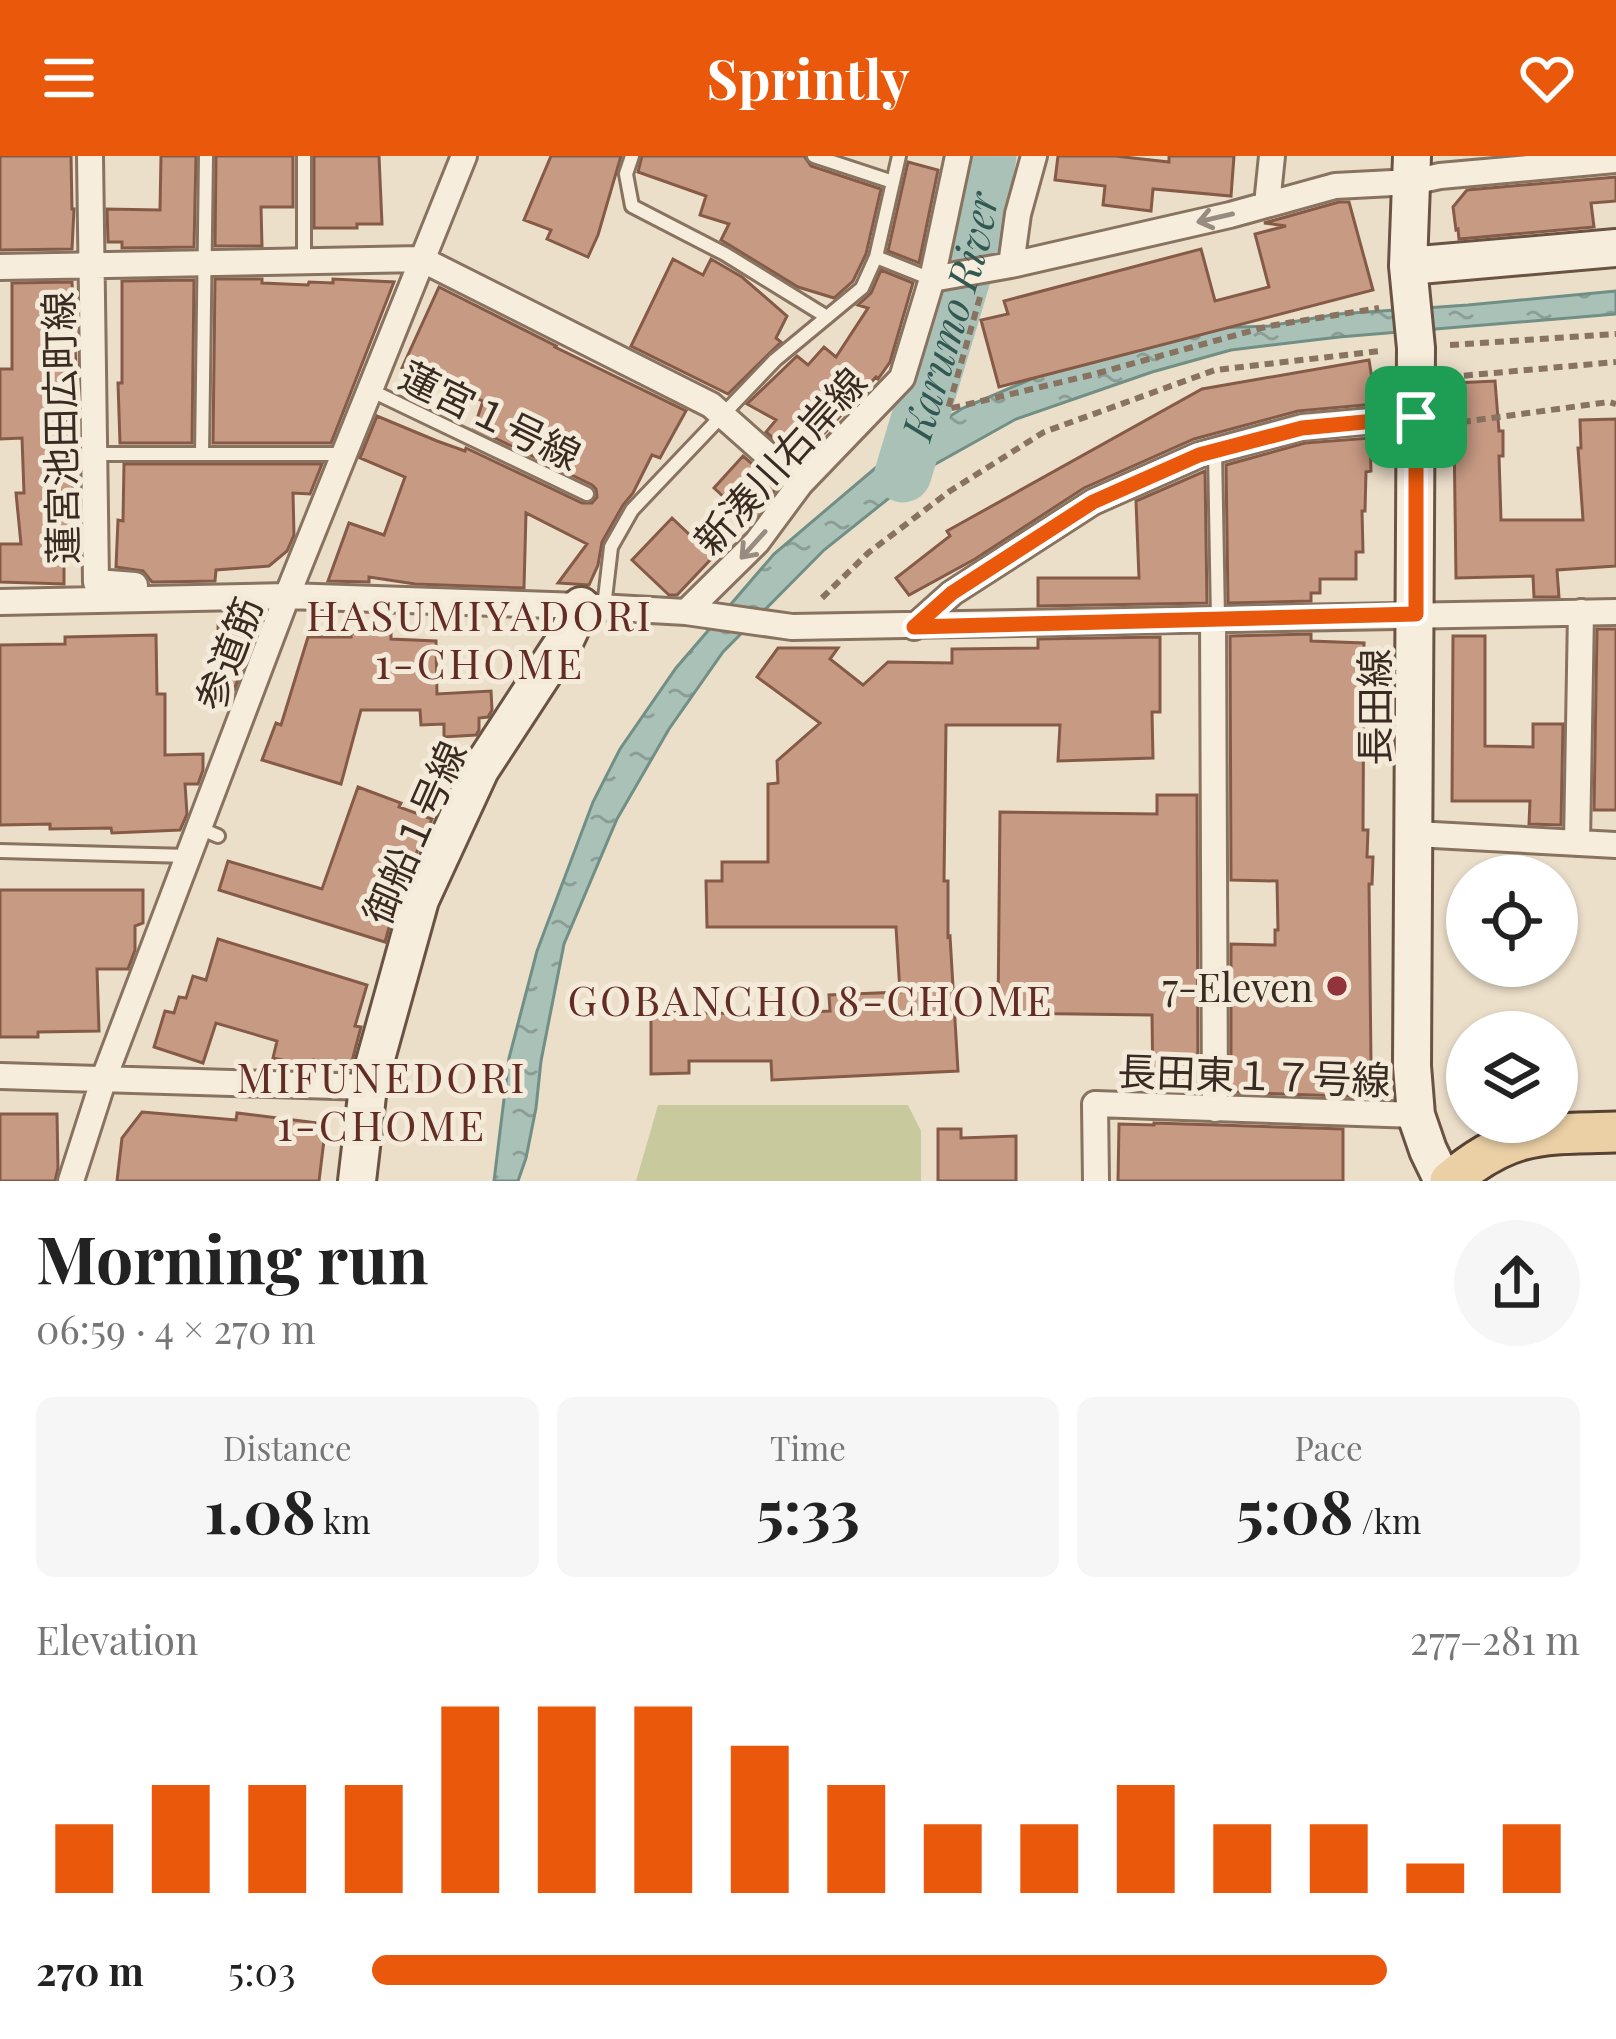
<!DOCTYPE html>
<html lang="en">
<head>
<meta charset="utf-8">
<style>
  body { margin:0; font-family:"Playfair Display","Noto Sans JP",serif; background:#f6f6f6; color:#222; height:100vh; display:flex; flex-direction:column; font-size:45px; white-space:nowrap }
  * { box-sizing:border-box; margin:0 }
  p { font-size:39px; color:#767676 }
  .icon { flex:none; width:66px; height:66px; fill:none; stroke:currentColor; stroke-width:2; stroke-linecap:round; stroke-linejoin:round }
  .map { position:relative; height:1025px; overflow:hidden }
  .details { display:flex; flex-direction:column; background:#fff; flex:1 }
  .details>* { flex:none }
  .tools { position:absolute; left:1446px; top:699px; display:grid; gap:24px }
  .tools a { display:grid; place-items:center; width:132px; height:132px; border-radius:50%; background:#fff; box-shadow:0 3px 9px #0004; font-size:60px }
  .pin { position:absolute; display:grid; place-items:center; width:102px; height:102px; color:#fff; margin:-51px; border-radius:24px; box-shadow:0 6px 18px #0006 }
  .round { display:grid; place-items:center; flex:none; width:126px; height:126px; border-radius:63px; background:#f6f6f6 }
  .headline { display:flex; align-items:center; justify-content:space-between; height:204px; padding:0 36px }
  h1 { font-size:66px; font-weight:700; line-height:90px }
  .stats { display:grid; grid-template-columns:repeat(3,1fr); gap:18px; height:204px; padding:12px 36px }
  .stats div { display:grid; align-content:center; border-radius:18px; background:#f6f6f6; text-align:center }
  .stats b { font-size:60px; font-weight:700 }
  .stats small { font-size:33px; font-weight:400 }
  .stats p { font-size:33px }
  .chart { height:336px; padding:24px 36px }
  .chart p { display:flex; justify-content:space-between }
  .chart svg { width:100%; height:216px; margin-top:12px; stroke:#ea580c; stroke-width:6 }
  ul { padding:0 36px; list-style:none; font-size:39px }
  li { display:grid; grid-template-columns:192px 144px 1fr; align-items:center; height:90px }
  li i { height:30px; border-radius:15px; background:#ea580c }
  header { display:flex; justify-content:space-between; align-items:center; height:156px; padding:0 36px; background:#ea580c; color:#fff; font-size:54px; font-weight:700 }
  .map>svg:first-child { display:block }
</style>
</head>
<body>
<header><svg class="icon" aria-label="menu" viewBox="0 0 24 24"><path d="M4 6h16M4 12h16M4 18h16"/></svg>Sprintly<svg class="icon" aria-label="heart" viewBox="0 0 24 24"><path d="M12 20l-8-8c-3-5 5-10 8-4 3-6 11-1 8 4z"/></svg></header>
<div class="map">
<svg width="1616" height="1025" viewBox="0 0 1616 1025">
  <defs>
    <pattern id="water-ripples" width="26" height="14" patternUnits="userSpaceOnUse" patternTransform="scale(3)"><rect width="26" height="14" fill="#aac1b8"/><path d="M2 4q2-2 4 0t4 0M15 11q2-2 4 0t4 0" fill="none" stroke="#8b9d95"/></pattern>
  </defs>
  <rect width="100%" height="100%" fill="#ecdfca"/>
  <!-- pitch -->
  <path fill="#c8ca9e" d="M 658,949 L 908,949 L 921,975 L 921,1025 L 636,1025 Z"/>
  <!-- water -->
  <path fill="url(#water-ripples)" stroke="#718f85" stroke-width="3" d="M 1616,135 L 1616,158 L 1339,181 L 1231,194 L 1152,216 L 1016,263 L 923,315 L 824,394 L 723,496 L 669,573 L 617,663 L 564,788 L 541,905 L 536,952 L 526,1002 L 518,1025 L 494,1025 L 509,902 L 537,795 L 593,646 L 620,593 L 676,512 L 774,398 L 899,292 L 963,252 L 1081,202 L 1213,172 L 1269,170 L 1338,158 L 1468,149 Z"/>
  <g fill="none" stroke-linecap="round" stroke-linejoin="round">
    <!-- river -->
    <path stroke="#aac1b8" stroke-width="57" id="s1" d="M 903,318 L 974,82 L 988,0"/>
  </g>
  <!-- building -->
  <path fill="#c79a83" stroke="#855b47" stroke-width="3" d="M 0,0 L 71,0 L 72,53 L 74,53 L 72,93 L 0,94 Z
    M 161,0 L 196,0 L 194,91 L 122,92 L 122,86 L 108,86 L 107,53 L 160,54 Z
    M 216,0 L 293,0 L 293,51 L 261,51 L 262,90 L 215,90 Z
    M 314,0 L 379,0 L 382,68 L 357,68 L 357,72 L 314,72 Z
    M 551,0 L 621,0 L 598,79 L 588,101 L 547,83 L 551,74 L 524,64 Z
    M 642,0 L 804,0 L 811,10 L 881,33 L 866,98 L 853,125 L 834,142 L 798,131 L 721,84 L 729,68 L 700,59 L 706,40 L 638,16 Z
    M 1058,0 L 1115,0 L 1169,6 L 1169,0 L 1234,0 L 1231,40 L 1153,33 L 1151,55 L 1103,49 L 1105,30 L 1055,24 Z
    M 908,6 L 938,14 L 919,107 L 888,95 Z
    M 1616,21 L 1616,45 L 1591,47 L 1594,71 L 1459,83 L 1458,73 L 1456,74 L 1453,51 L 1467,34 Z
    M 1339,46 L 1349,46 L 1373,134 L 999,231 L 981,164 L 1008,158 L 1004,145 L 1201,93 L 1215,145 L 1269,131 L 1255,78 L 1286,70 L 1264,67 Z
    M 673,103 L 703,119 L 711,103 L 742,121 L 787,160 L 776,182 L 781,186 L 728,238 L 631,190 Z
    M 881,114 L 913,127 L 890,206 L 878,223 L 876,221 L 799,305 L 766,276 L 776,264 L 747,248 L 797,200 L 808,209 L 824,191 L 836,201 L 868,152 L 858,149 L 871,137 Z
    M 215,123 L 262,123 L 262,127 L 308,129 L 309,126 L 333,127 L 333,123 L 394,126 L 331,287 L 213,287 Z
    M 194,124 L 192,287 L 120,287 L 118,227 L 122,227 L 122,125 Z
    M 72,126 L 77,232 L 65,232 L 77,379 L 64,380 L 64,428 L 0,426 L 0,388 L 21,388 L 16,337 L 24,337 L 22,282 L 0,283 L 0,213 L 12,213 L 12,127 Z
    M 439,131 L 556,190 L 555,191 L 686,255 L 660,302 L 652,299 L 633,337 L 623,349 L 602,386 L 598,409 L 589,429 L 558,427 L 587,388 L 526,357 L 524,432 L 415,428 L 369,421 L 369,426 L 328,425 L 349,367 L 384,379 L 405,321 L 360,302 L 377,260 L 437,285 L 465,295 L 466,292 L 582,347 L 592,347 L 597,341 L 596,333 L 592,329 L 474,272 L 483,245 L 402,212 Z
    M 1369,204 L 1376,248 L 1298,255 L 1194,283 L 1084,332 L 975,403 L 909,439 L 896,422 L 950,380 L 947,375 L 1202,233 Z
    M 1495,225 L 1499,275 L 1503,275 L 1503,300 L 1499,300 L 1501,364 L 1583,364 L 1578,292 L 1581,292 L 1580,264 L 1616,263 L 1616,410 L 1557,414 L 1559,441 L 1534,441 L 1533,420 L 1456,422 L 1454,275 L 1458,275 L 1455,227 Z
    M 1370,282 L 1371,315 L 1366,316 L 1365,355 L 1362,355 L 1363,396 L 1356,396 L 1356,423 L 1320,423 L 1320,437 L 1311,437 L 1311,445 L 1228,447 L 1226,309 L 1305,287 Z
    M 743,300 L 778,330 L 751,366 L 714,332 Z
    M 124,308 L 322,308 L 310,338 L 293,337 L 294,379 L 287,395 L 269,410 L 216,414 L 215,425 L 157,426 L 152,426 L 143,415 L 116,411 L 118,364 L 123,365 Z
    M 1205,315 L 1207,447 L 1038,450 L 1038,422 L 1139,422 L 1136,345 Z
    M 672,362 L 713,401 L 677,439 L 669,439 L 632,404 Z
    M 218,466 L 256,466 L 256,476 L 234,534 L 219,534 Z
    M 1597,473 L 1616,473 L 1616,654 L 1594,654 Z
    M 351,477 L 391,477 L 391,483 L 436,485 L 437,538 L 491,535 L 492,554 L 488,561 L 479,562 L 479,574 L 476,579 L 444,581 L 444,568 L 421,569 L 420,554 L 361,554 L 341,628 L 262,604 L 276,567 L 281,569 L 308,481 L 351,481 Z
    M 1311,478 L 1311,485 L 1364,487 L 1363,674 L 1368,674 L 1367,701 L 1373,701 L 1372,728 L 1369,728 L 1371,908 L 1369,908 L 1369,941 L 1231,936 L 1231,788 L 1275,789 L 1275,774 L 1278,774 L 1277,725 L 1231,724 L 1230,480 Z
    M 156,479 L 157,538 L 165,538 L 165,599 L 203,598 L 203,614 L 198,628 L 185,628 L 187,658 L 180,674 L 112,677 L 111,672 L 50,673 L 50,668 L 0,669 L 0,489 L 65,488 L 65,481 Z
    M 1453,480 L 1485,480 L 1485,590 L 1533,591 L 1533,568 L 1563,568 L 1561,669 L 1529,668 L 1530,645 L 1452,645 Z
    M 1160,481 L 1160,556 L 1152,556 L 1153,602 L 1058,605 L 1060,569 L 946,569 L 944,725 L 948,725 L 948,781 L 950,780 L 958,915 L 772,924 L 771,905 L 689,905 L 689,917 L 651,918 L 651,856 L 765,858 L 830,855 L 829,839 L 900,836 L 896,771 L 707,771 L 706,725 L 722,725 L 722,706 L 768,706 L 768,628 L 778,627 L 777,605 L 820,567 L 757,521 L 778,492 L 838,492 L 830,503 L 863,529 L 888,506 L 952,507 L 952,493 L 1038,492 L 1038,483 Z
    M 358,631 L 401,647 L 399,651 L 432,663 L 399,735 L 385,786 L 219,734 L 228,705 L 322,733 Z
    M 1157,639 L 1197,639 L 1198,935 L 1153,933 L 1152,859 L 998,857 L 1000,656 L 1157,658 Z
    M 0,734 L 143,734 L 143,767 L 135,770 L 135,794 L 128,813 L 97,813 L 99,875 L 38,876 L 38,881 L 0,881 Z
    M 218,783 L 367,829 L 355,870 L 361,871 L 350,913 L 314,904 L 313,911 L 273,902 L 277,885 L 216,867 L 203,907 L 154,891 L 165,855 L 174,857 L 179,841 L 186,842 L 193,820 L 206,824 Z
    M 142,956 L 236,964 L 237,957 L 326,968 L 319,1025 L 117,1025 L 122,982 Z
    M 0,958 L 57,958 L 58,1012 L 55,1025 L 0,1025 Z
    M 1154,967 L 1343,973 L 1343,1025 L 1118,1025 L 1119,968 L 1154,969 Z
    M 938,973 L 961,973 L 961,982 L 1016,980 L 1016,1025 L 938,1025 Z"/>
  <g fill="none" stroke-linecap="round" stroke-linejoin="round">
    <defs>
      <path id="lane" d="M 632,0 L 626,18 L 632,50 L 725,98 L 827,161
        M 814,0 L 893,26
        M 876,101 L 931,123
        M 304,105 L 304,0
        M 370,234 L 587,338
        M 1215,295 L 1218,463
        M 95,298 L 343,298
        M 202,298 L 206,0
        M 604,451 L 611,391 L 632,354 L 775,204 L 862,132 L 876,101 L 899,0
        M 199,672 L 218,680
        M 0,695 L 189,700"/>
      <path id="street" d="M 90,0 L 96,426 L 135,429
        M 1267,48 L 1272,0
        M 1011,109 L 1018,58 L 1034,0
        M 0,111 L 421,103 L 711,249 L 800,328
        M 932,123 L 1011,109 L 1230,59 L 1335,30 L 1412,26 L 1440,20 L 1616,4
        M 0,446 L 287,440 L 581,450 L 686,456 L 792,471 L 1616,456
        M 686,456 L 757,386 L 800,328 L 902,222 L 932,123 L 958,0
        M 1213,464 L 1215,953
        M 914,471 L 952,437 L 1093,346 L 1199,299 L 1302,271 L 1416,261
        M 1415,678 L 1616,689
        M 1577,687 L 1581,456
        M 0,920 L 368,931
        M 71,1025 L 104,922 L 287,440 L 464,0
        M 1096,1025 L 1095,948 L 1416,959"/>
      <path id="secondary" d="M 1412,0 L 1408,110 L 1416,192 L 1412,910 L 1416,959 L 1428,994 L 1443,1025
        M 1408,110 L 1616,92
        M 357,1025 L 368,931 L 420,744 L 480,614 L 565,484 L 581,450"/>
      <path id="primary" d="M 1450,1025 C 1510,974 1542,978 1616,976"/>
    </defs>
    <!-- lane casing -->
    <use href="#lane" stroke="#887260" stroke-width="18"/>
    <!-- street casing -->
    <use href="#street" stroke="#887260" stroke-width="30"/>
    <!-- secondary casing -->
    <use href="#secondary" stroke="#6a5343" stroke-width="42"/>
    <!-- primary casing -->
    <use href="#primary" stroke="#564133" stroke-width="45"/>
    <!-- path -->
    <path stroke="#887260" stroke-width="6" stroke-dasharray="9 6" stroke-linecap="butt" d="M 980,141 L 948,253 L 1091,219 L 1269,170 L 1379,152
      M 1450,189 L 1616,178
      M 1449,221 L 1616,206
      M 1447,268 L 1609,246 L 1616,248
      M 822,442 L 868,397 L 950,335 L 1044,276 L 1215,214 L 1380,195"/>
    <!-- lane -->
    <use href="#lane" stroke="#f7eddd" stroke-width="12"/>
    <!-- street -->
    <use href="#street" stroke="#f7eddd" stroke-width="24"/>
    <!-- secondary -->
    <use href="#secondary" stroke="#f7eddd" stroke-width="36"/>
    <!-- primary -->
    <use href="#primary" stroke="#ebd0a6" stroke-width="39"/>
  </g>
  <!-- one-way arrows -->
  <defs><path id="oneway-shaft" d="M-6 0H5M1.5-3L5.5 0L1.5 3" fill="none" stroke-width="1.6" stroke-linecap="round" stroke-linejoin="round" transform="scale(3)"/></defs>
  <g stroke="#988c80">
    <use href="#oneway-shaft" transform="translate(1215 62) rotate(167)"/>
    <use href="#oneway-shaft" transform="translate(753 389) rotate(132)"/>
  </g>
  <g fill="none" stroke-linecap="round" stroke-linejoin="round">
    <defs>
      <path id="route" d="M 1416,261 L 1416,458 L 914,471 L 952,437 L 1093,346 L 1199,299 L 1302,272 Z"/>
    </defs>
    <!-- route casing -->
    <use href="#route" stroke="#fff" stroke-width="24"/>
    <!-- route -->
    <use href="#route" stroke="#ea580c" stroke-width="15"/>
  </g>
  <!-- markers -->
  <circle fill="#92343c" stroke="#f4ead9" stroke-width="4.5" cx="1337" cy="830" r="12"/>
  <g text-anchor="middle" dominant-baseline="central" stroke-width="10" stroke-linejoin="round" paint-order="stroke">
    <!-- street labels -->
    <g font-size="39" fill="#392b22" stroke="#f4ead9">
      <text transform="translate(491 258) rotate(26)">蓮宮１号線</text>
      <text transform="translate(59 272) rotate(-91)">蓮宮池田広町線</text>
      <text transform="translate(779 304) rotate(-48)">新湊川右岸線</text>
      <text transform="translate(227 497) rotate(-69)">参道筋</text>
      <text transform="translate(1373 551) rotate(-90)">長田線</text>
      <text transform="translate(413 676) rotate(-66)">御船１号線</text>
      <text transform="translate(1254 918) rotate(2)">長田東１７号線</text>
    </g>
    <!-- poi labels -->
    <g font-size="39" fill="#392b22" stroke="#f4ead9" text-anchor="end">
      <text x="1313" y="830">7-Eleven</text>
    </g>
    <!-- water labels -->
    <g font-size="42" font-style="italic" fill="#325852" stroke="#f4ead9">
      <text stroke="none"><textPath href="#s1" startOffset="165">Karumo River</textPath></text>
    </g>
    <!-- neighbourhood labels -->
    <g font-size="42" letter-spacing="3" fill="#632c24" stroke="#f4ead9">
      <text x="480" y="458">HASUMIYADORI<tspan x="480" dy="48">1-CHOME</tspan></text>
      <text x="811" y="843">GOBANCHO 8-CHOME</text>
      <text x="382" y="920">MIFUNEDORI<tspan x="382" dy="48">1-CHOME</tspan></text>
    </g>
  </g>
</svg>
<div class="tools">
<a><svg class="icon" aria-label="locate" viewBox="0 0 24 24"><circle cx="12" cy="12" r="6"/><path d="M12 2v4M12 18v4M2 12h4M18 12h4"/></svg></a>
<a><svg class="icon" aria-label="layers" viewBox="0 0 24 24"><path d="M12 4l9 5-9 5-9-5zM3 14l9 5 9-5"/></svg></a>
</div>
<div class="pin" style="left:1416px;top:261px;background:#1e9e55"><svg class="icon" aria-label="arrive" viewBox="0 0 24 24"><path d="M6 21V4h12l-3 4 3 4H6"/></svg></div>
</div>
<section class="details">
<div class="headline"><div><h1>Morning run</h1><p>06:59 · 4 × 270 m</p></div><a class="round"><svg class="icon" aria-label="share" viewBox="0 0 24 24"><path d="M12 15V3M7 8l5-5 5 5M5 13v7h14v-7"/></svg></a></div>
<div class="stats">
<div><p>Distance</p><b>1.08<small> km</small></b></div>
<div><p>Time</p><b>5:33</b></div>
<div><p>Pace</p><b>5:08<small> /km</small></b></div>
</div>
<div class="chart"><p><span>Elevation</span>277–281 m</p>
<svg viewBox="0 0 160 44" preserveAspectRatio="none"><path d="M5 44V30M15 44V22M25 44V22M35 44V22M45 44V6M55 44V6M65 44V6M75 44V14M85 44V22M95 44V30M105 44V30M115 44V22M125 44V30M135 44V30M145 44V38M155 44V30"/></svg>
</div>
<ul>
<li><b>270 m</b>5:03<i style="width:84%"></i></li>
</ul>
</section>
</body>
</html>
